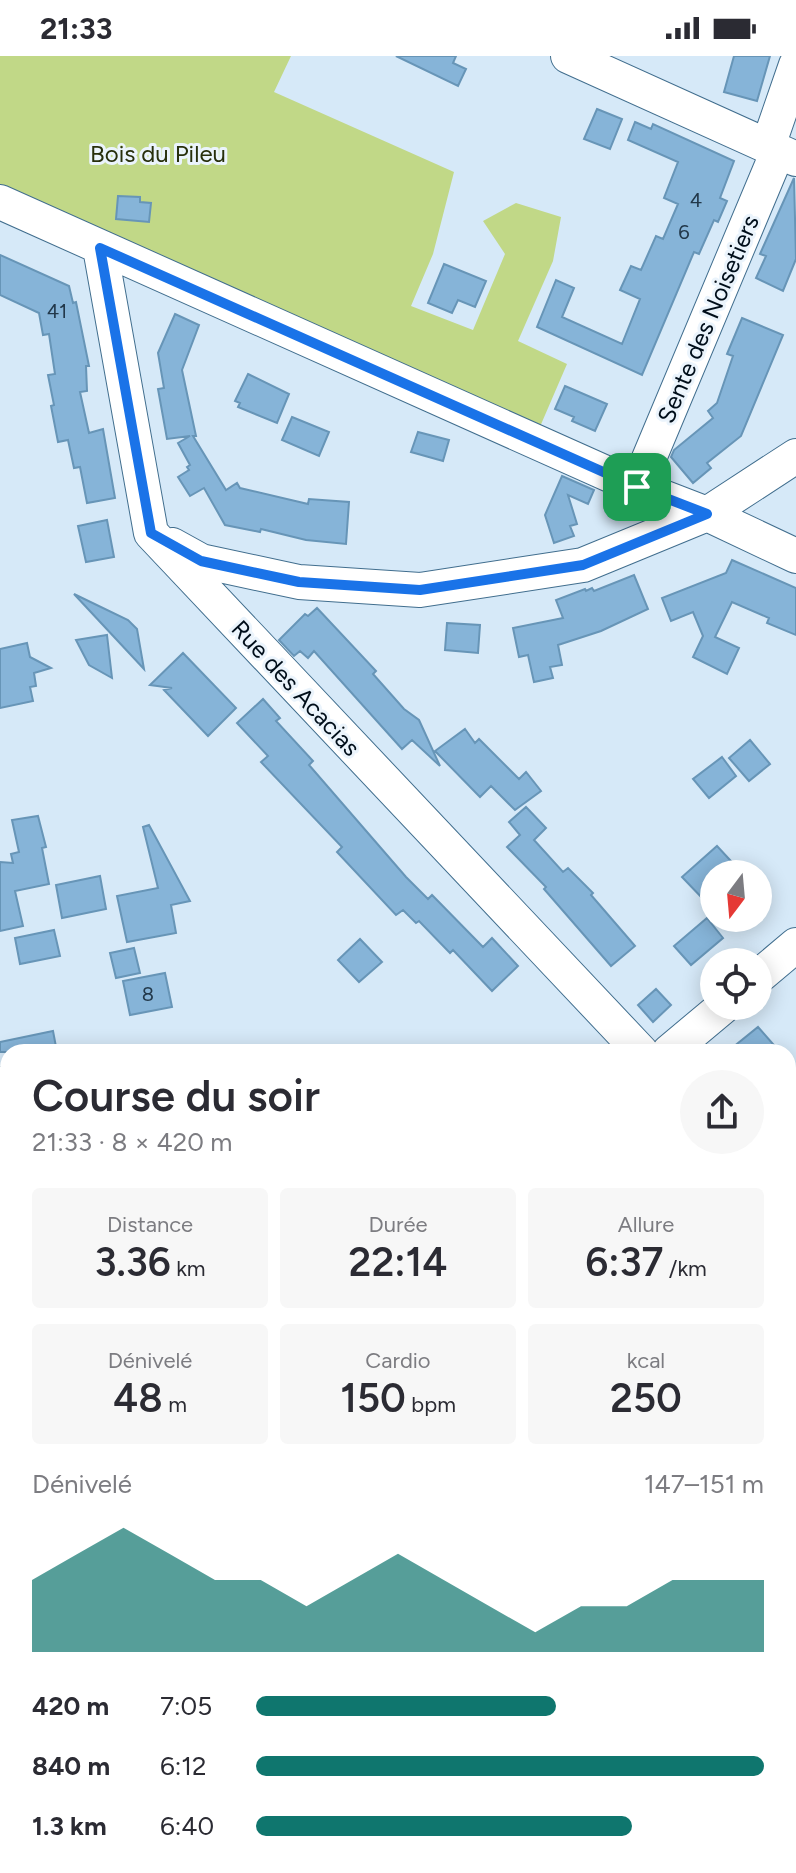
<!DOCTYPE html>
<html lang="fr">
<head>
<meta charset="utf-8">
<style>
  body { margin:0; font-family:Figtree,sans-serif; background:#f7f7f7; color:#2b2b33; height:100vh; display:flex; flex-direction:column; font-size:30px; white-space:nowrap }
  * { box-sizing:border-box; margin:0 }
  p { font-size:26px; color:#7c7c81 }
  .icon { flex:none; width:44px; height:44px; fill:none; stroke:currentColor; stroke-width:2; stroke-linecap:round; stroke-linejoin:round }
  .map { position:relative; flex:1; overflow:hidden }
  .drawer { position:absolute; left:0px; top:988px; width:796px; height:830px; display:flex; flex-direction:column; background:#fff; border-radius:24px 24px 0 0; box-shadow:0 4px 20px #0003 }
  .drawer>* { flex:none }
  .needle { width:52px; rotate:196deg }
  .buttons { position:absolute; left:700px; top:804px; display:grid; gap:16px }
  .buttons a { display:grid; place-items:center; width:72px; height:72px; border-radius:50%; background:#fff; box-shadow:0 4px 20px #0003; font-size:40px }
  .pin { position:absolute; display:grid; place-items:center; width:68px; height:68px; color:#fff; margin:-34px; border-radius:16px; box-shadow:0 4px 12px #0006 }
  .round { display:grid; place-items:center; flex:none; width:84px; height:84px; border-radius:42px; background:#f7f7f7 }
  .summary { display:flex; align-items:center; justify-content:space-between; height:136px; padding:0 32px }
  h1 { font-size:44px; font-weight:600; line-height:60px }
  .stats { display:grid; grid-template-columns:repeat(3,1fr); gap:12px; height:136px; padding:8px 32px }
  .stats div { display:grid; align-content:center; border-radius:8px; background:#f7f7f7; text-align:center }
  .stats b { font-size:40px; font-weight:600 }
  .stats small { font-size:22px; font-weight:400 }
  .stats p { font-size:22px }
  .chart { height:224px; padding:16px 32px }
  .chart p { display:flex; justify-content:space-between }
  .chart svg { width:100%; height:144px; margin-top:8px; fill:#0f766e; opacity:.7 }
  ul { padding:0 32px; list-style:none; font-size:26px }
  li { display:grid; grid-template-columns:128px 96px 1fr; align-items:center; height:60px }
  li i { height:20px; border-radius:10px; background:#0f766e }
  .status { display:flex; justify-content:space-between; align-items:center; height:56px; padding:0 40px; background:#fff; direction:ltr }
  .status svg { height:22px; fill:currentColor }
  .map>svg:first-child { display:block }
</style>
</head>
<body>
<div class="status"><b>21:33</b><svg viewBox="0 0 49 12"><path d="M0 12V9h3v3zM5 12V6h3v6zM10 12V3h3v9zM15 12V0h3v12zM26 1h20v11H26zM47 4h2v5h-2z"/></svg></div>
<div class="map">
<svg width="796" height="1817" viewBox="0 0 796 1817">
  <rect width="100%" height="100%" fill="#d6e9f8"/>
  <!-- green -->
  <path fill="#c1d887" d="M 0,0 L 291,0 L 274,36 L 454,116 L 433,198 L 411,250 L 473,274 L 505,198 L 483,165 L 516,147 L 561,161 L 553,205 L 518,285 L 567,308 L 539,373 L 0,131 Z
    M 0,1383 L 8,1391 L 8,1671 L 0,1664 Z
    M 160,1810 L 294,1810 L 293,1817 L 168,1817 Z"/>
  <!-- building -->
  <path fill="#86b4d8" stroke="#6795b7" stroke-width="2" d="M 396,0 L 456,0 L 453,7 L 466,13 L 458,30 Z
    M 734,0 L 770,0 L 757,45 L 724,36 Z
    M 597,53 L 622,63 L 610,93 L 584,83 Z
    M 635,66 L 651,73 L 653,68 L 734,105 L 720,142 L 727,145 L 718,166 L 714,164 L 699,198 L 694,196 L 642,319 L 537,271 L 556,224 L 574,232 L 562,261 L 622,288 L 640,243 L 620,234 L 631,210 L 641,214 L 656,180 L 663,183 L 678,148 L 664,142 L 678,106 L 628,84 Z
    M 794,122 L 796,203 L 783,235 L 756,222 L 766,200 L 760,198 Z
    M 118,140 L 140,141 L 140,146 L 151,147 L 149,166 L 116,163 Z
    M 0,199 L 69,230 L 73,247 L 76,246 L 89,310 L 86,310 L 87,335 L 80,336 L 89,377 L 103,373 L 115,442 L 87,447 L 80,411 L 74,412 L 68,384 L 58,386 L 51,350 L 54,349 L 48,319 L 55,318 L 49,278 L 43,279 L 39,257 L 0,239 Z
    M 444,208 L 486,225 L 475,251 L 458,244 L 452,257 L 428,247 Z
    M 175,258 L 199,269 L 182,314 L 196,380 L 193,380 L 226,434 L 237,427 L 240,432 L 308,448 L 309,443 L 349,446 L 346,488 L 306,484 L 261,473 L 260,476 L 225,469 L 204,432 L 190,440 L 178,421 L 189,414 L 187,411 L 190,409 L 178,387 L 190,380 L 167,383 L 158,333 L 164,332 L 158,297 Z
    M 742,262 L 783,279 L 741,380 L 707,407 L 711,412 L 693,427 L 671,401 L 674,394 L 713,362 L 708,355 L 717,347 L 733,300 L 727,298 Z
    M 248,318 L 289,338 L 277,367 L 238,351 L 240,347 L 235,345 Z
    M 565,330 L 607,348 L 595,375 L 572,365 L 574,361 L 555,353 Z
    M 292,361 L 329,376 L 319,400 L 282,384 Z
    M 418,376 L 449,384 L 443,405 L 411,396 Z
    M 562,420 L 594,434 L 588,448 L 568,439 L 577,468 L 570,470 L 574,480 L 554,487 L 545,459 Z
    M 107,464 L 114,501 L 86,506 L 78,470 Z
    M 732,504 L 796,532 L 796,579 L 767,567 L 769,562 L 732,546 L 715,581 L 739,592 L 727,618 L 693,601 L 703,580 L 693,556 L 671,565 L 662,542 L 726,517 Z
    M 634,519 L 648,553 L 601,575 L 558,589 L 562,609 L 550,611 L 553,622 L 534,626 L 528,599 L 519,601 L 513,572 L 563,562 L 556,544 L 585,533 L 586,535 L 592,532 L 594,535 Z
    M 74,538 L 128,564 L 137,573 L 144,613 Z
    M 317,552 L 376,615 L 373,618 L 404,653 L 419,664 L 440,710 L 412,684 L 402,693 L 314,595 L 308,602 L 300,595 L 294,600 L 279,584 L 305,558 L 308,560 Z
    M 447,567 L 480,569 L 478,597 L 445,594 Z
    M 107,579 L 112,622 L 89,609 L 76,584 Z
    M 27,587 L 30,601 L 51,612 L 34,617 L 36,630 L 30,631 L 33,645 L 0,652 L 0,593 Z
    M 183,597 L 236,652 L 208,680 L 164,634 L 172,632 L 150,629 Z
    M 263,643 L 280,662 L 276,665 L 313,705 L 309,709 L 406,821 L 428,843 L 432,839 L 483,891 L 492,882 L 518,910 L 492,935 L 453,894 L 450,897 L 419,865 L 416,867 L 403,854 L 396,859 L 337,796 L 342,791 L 261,706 L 268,700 L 237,667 Z
    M 465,673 L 475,687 L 479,683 L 519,723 L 526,716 L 541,735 L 515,754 L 491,730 L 480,741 L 435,695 Z
    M 750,684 L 770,708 L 749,725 L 729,702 Z
    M 722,701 L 736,720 L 709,742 L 693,723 Z
    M 526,751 L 546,772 L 534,784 L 563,816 L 568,812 L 593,837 L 591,839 L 635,890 L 611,910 L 544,833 L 546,831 L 507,791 L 520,779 L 509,766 Z
    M 38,760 L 46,791 L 42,792 L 49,828 L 15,835 L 23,870 L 0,875 L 0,806 L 13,807 L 11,798 L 19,796 L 12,764 Z
    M 149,769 L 190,845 L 171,849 L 176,877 L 127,886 L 117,840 L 158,832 L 143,771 Z
    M 717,790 L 743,818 L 714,818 L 714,835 L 705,845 L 682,821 Z
    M 100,820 L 106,853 L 62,862 L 56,829 Z
    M 707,862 L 723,882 L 691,909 L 674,890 Z
    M 54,874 L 60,900 L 20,908 L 15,882 Z
    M 360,883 L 382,906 L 359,926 L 338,904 Z
    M 134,892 L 140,917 L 116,922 L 110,897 Z
    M 165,917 L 172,951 L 130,959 L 123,925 Z
    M 656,933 L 671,949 L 653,966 L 638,949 Z
    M 758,971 L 780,996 L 727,996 Z
    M 53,975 L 57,996 L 0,996 L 0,986 Z"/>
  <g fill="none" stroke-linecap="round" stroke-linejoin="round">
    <defs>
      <path id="minor" d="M 568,0 L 796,103
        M 768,90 L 796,9
        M 0,146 L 637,431 L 707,458 L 796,500
        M 100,192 L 151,477 L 641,996
        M 637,431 L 778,95
        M 172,489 L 201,505 L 299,526 L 420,534 L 583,509 L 707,458 L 796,400
        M 758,921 L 796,889
        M 669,996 L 724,950
        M 0,1028 L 8,1068
        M 788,1154 L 796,1163
        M 0,1178 L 8,1183
        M 0,1213 L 8,1204
        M 788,1402 L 796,1399
        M 0,1790 L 8,1797
        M 788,1800 L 796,1798
        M 482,1817 L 482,1810
        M 729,1817 L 762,1810"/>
    </defs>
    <!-- minor casing -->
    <use href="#minor" stroke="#416e8e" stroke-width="36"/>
    <!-- path -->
    <path stroke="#7f909e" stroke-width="4" stroke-dasharray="8 4" stroke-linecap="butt" d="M 275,1810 L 276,1817"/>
    <!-- minor -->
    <use href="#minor" stroke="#fff" stroke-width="34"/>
  </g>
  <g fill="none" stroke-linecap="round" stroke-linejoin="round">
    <defs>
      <path id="route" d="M 100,192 L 637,431 L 707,458 L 583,509 L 420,534 L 299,526 L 201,505 L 151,477 Z"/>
    </defs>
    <!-- route casing -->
    <use href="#route" stroke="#fff" stroke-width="16"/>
    <!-- route -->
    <use href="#route" stroke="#1a73e8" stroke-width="10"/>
  </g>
  <g text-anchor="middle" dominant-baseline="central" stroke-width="6" stroke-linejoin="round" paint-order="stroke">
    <!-- number labels -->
    <g font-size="20" fill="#22384a">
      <text x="696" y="144">4</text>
      <text x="684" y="176">6</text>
      <text x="57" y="255">41</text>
      <text x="148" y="938">8</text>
    </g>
    <!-- park labels -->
    <g font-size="24" fill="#272f0b" stroke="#ebf4fc">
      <text x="158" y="97">Bois du Pileu</text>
    </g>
    <!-- street labels -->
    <g font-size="24" fill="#000e1a" stroke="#ebf4fc">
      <text transform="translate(708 263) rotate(-67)">Sente des Noisetiers</text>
      <text transform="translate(296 632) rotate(47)">Rue des Acacias</text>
    </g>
  </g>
</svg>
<div class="buttons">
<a><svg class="needle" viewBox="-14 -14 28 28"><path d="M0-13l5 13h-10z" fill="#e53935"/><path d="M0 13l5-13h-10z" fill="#7c7c81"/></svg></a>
<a><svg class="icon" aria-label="locate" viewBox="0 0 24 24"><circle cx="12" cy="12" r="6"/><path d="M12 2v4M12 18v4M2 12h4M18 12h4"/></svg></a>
</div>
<div class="pin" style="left:637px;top:431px;background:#1e9e55"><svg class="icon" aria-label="arrive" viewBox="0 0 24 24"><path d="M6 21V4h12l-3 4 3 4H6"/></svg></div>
<section class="drawer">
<div class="summary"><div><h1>Course du soir</h1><p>21:33 · 8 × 420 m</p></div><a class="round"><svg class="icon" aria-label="share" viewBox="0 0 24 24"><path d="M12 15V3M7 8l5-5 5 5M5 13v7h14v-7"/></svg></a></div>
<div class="stats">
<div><p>Distance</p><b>3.36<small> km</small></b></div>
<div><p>Durée</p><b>22:14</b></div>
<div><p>Allure</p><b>6:37<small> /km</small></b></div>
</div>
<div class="stats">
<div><p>Dénivelé</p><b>48<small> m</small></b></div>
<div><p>Cardio</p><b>150<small> bpm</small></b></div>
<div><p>kcal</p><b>250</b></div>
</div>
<div class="chart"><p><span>Dénivelé</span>147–151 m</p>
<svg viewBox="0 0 160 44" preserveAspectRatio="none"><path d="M0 44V22L10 14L20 6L30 14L40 22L50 22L60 30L70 22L80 14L90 22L100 30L110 38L120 30L130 30L140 22L150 22L160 22V44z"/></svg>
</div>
<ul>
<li><b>420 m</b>7:05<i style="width:59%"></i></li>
<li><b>840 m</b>6:12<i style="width:100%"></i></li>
<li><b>1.3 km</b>6:40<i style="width:74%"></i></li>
</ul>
</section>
</div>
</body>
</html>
